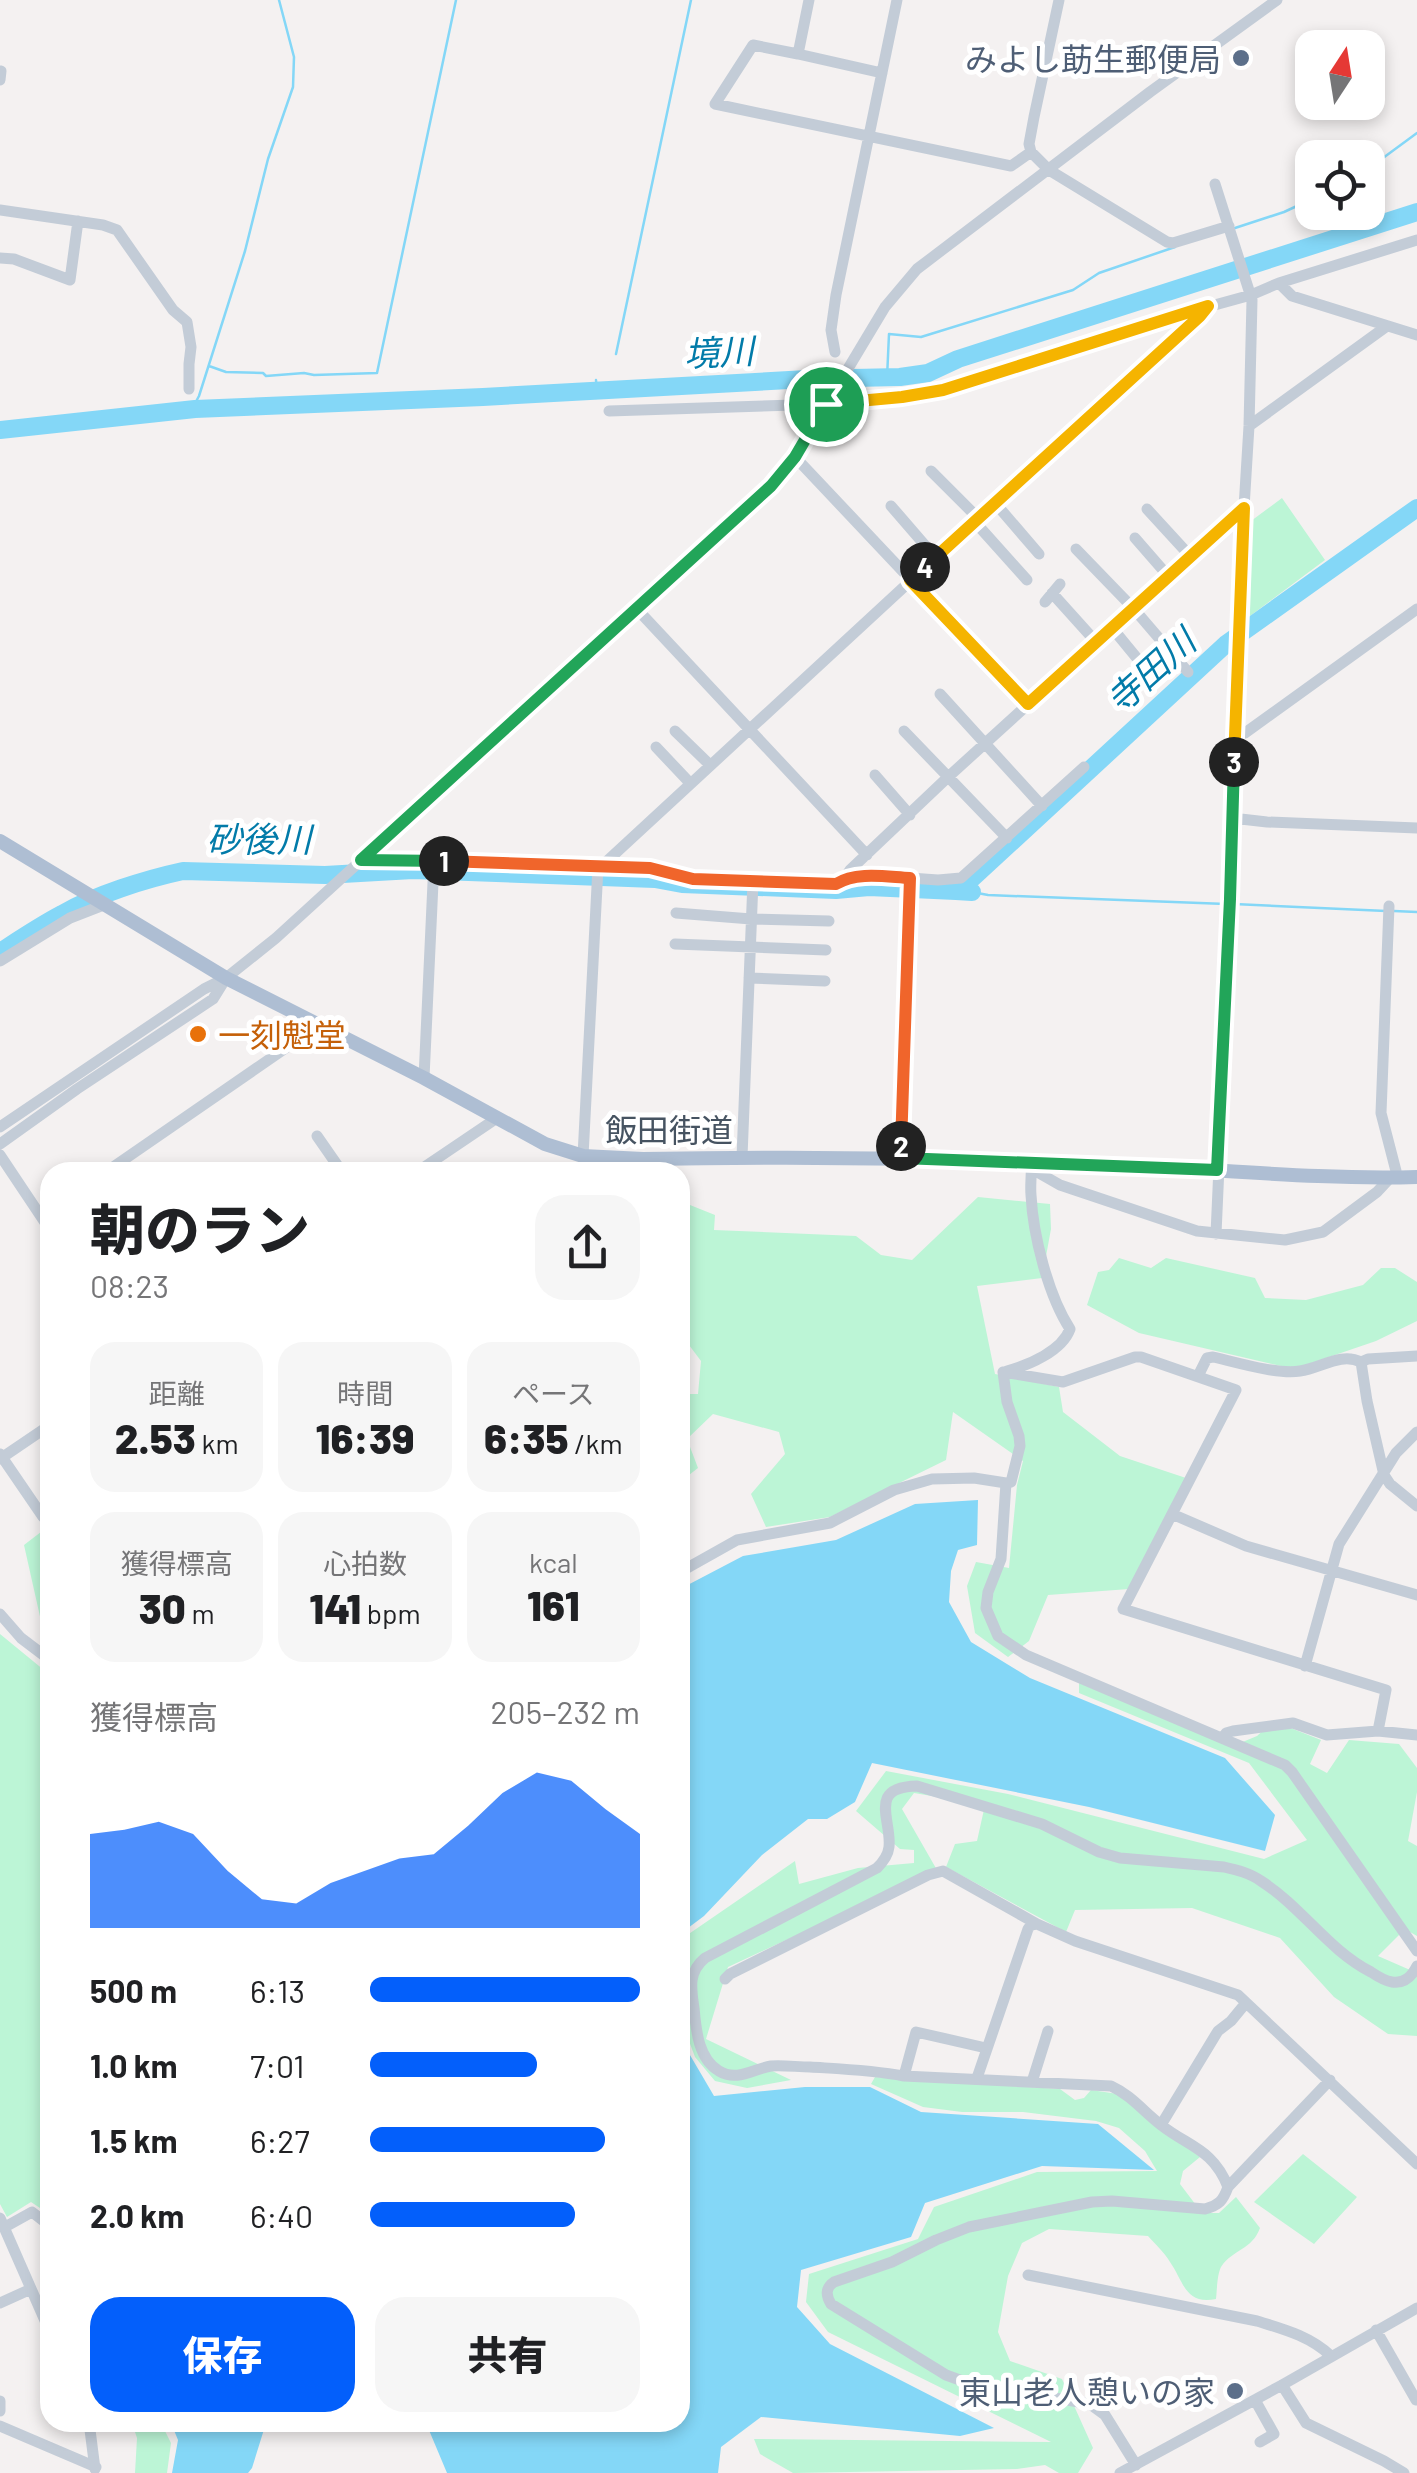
<!DOCTYPE html>
<html lang="ja">
<head>
<meta charset="utf-8">
<style>
  body { margin:0; font-family:Barlow,"Noto Sans JP",sans-serif; background:#f6f6f6; color:#202124; height:100vh; display:flex; flex-direction:column; font-size:38px; white-space:nowrap }
  * { box-sizing:border-box; margin:0 }
  p { font-size:32px; color:#757577 }
  .icon { flex:none; width:55px; height:55px; fill:none; stroke:currentColor; stroke-width:2; stroke-linecap:round; stroke-linejoin:round }
  .map { position:relative; flex:1; overflow:hidden }
  .details { position:absolute; left:40px; top:1162px; width:650px; height:1270px; display:flex; flex-direction:column; background:#fff; border-radius:30px; box-shadow:0 5px 15px #0003 }
  .details>* { flex:none }
  .needle { width:65px; rotate:12deg }
  .fabs { position:absolute; left:1295px; top:30px; display:grid; gap:20px }
  .fabs a { display:grid; place-items:center; width:90px; height:90px; border-radius:20px; background:#fff; box-shadow:0 5px 15px #0003; font-size:50px }
  .pin { position:absolute; display:grid; place-items:center; width:85px; height:85px; color:#fff; margin:-42px; border:5px solid #fff; border-radius:50%; box-shadow:0 2px 10px #0007 }
  .km { position:absolute; width:50px; height:50px; margin:-25px; border-radius:50%; background:#222; color:#fff; font-size:28px; line-height:50px; text-align:center }
  .round { display:grid; place-items:center; flex:none; width:105px; height:105px; border-radius:30px; background:#f6f6f6 }
  .overview { display:flex; align-items:center; justify-content:space-between; height:170px; padding:0 50px }
  h1 { font-size:55px; font-weight:800; line-height:75px }
  .metrics { display:grid; grid-template-columns:repeat(3,1fr); gap:15px; height:170px; padding:10px 50px }
  .metrics div { display:grid; align-content:center; border-radius:25px; background:#f6f6f6; text-align:center }
  .metrics b { font-size:42px; font-weight:800 }
  .metrics small { font-size:28px; font-weight:400 }
  .metrics p { font-size:28px }
  .chart { height:280px; padding:20px 50px }
  .chart p { display:flex; justify-content:space-between }
  .chart svg { width:100%; height:180px; margin-top:10px; fill:#035ffb; opacity:.7 }
  .button { display:flex; gap:20px; margin-top:auto; padding:20px 50px }
  .button a { flex:1; height:115px; border-radius:30px; background:#035ffb; color:#fff; font-size:40px; font-weight:800; line-height:115px; text-align:center }
  .button a+a { background:#f6f6f6; color:#202124 }
  ul { padding:0 50px; list-style:none; font-size:32px }
  li { display:grid; grid-template-columns:160px 120px 1fr; align-items:center; height:75px }
  li i { height:25px; border-radius:12px; background:#035ffb }
  .map>svg:first-child { display:block }
</style>
</head>
<body>
<div class="map">
<svg width="1417" height="2473" viewBox="0 0 1417 2473">
  <rect width="100%" height="100%" fill="#f4f1f1"/>
  <!-- green -->
  <path fill="#bcf5d6" d="M 1282,498 L 1325,560 L 1250,616 L 1251,521 Z
    M 978,1197 L 1050,1204 L 1051,1229 L 1042,1278 L 977,1286 L 995,1374 L 1059,1387 L 1063,1412 L 1120,1456 L 1186,1478 L 1129,1589 L 1048,1595 L 1029,1641 L 1008,1657 L 975,1633 L 967,1586 L 976,1562 L 1009,1568 L 1017,1485 L 1023,1461 L 953,1412 L 946,1460 L 830,1517 L 766,1527 L 751,1494 L 785,1454 L 779,1432 L 713,1414 L 687,1439 L 698,1468 L 680,1482 L 680,1394 L 698,1394 L 701,1361 L 680,1333 L 680,1201 L 715,1215 L 714,1230 L 856,1236 L 881,1255 L 912,1260 Z
    M 1119,1258 L 1151,1268 L 1166,1258 L 1255,1278 L 1265,1298 L 1306,1300 L 1363,1285 L 1381,1268 L 1395,1268 L 1417,1282 L 1417,1321 L 1376,1341 L 1294,1369 L 1139,1333 L 1087,1305 L 1098,1272 L 1109,1270 Z
    M 50,1525 L 50,1633 L 41,1621 L 24,1545 Z
    M 0,1634 L 50,1675 L 50,2210 L 46,2212 L 31,2202 L 7,2217 L 0,2204 Z
    M 1079,1683 L 1233,1746 L 1257,1736 L 1273,1721 L 1321,1740 L 1310,1764 L 1327,1773 L 1349,1740 L 1399,1744 L 1417,1768 L 1417,1792 L 1408,1841 L 1417,1846 L 1417,1936 L 1405,1929 L 1378,1956 L 1417,1973 L 1417,2036 L 1388,2034 L 1334,1997 L 1280,1938 L 1192,1908 L 1075,1910 L 1066,1932 L 946,1867 L 955,1844 L 977,1841 L 985,1805 L 914,1793 L 902,1809 L 937,1870 L 728,1967 L 706,2039 L 791,2080 L 747,2088 L 715,2081 L 695,2057 L 680,2017 L 680,1940 L 795,1861 L 799,1884 L 858,1868 L 914,1863 L 914,1850 L 900,1849 L 856,1811 L 886,1771 L 1008,1794 L 1264,1859 L 1307,1840 L 1249,1763 L 1079,1693 Z
    M 875,2077 L 1060,2089 L 1075,2100 L 1084,2098 L 1091,2090 L 1118,2094 L 1200,2157 L 1183,2171 L 1180,2184 L 1202,2213 L 1219,2213 L 1236,2197 L 1260,2228 C 1252,2250 1233,2249 1221,2267 C 1217,2275 1217,2290 1216,2299 C 1185,2305 1184,2282 1170,2262 C 1164,2252 1155,2244 1148,2236 L 1049,2229 L 1022,2243 L 1008,2276 L 998,2332 L 1010,2361 L 1062,2379 L 1093,2448 L 1078,2473 L 1059,2473 L 1045,2465 L 1017,2469 L 793,2473 L 760,2454 L 754,2439 L 1051,2442 L 828,2332 L 806,2302 L 809,2274 L 918,2239 L 934,2207 L 1037,2172 L 1157,2171 L 1145,2151 L 1119,2128 L 1096,2121 L 1023,2112 L 962,2112 L 923,2107 L 871,2084 Z
    M 1303,2154 L 1357,2197 L 1314,2244 L 1254,2202 Z
    M 132,2423 L 161,2423 L 171,2443 L 167,2473 L 135,2473 L 137,2438 Z"/>
  <!-- water -->
  <path fill="#84d7f7" d="M 978,1500 L 977,1545 L 958,1550 L 951,1571 L 949,1602 L 971,1642 L 1030,1678 L 1225,1758 L 1275,1815 L 1265,1851 L 1089,1807 L 872,1763 L 855,1802 L 827,1819 L 808,1819 L 762,1855 L 704,1916 L 680,1934 L 680,1589 L 743,1556 L 836,1540 L 915,1504 Z
    M 680,2038 L 714,2096 L 805,2087 L 870,2087 L 921,2112 L 1098,2124 L 1154,2170 L 1042,2166 L 925,2203 L 911,2237 L 801,2270 L 797,2307 L 830,2344 L 994,2428 L 960,2436 L 761,2417 L 721,2447 L 718,2473 L 447,2473 L 426,2423 L 680,2422 Z
    M 171,2423 L 266,2423 L 252,2468 L 248,2473 L 172,2473 L 178,2440 Z"/>
  <g fill="none" stroke-linecap="round" stroke-linejoin="round">
    <!-- stream -->
    <path stroke="#84d7f7" stroke-width="2.5" d="M 1368,169 L 1417,133
      M 1235,228 L 1284,212 L 1312,199
      M 616,354 L 691,0
      M 209,366 L 226,372 L 263,373 L 266,376 L 304,373 L 314,375 L 377,373 L 456,0
      M 887,378 L 889,334 L 921,337 L 1073,290 L 1099,273 L 1175,247
      M 596,380 L 597,391
      M 192,409 L 199,396 L 245,251 L 268,159 L 293,87 L 294,57 L 279,0
      M 972,892 L 988,895 L 1226,904
      M 1234,904 L 1386,911
      M 1394,911 L 1417,912"/>
    <!-- river -->
    <path stroke="#84d7f7" stroke-width="18" d="M 0,430 L 195,409 L 483,397 L 807,379 L 900,377 L 928,373 L 958,359 L 1417,212
      M 972,892 L 956,891 L 965,885 L 1226,644 L 1417,508
      M 0,952 C 20,939 41,925 62,914 C 95,895 146,879 183,871 L 325,875 L 413,870 L 655,879 L 682,884 L 836,890 L 869,887 L 956,891"/>
    <!-- minor -->
    <path stroke="#c3ccd7" stroke-width="11" d="M 809,0 L 798,54 L 753,45 L 715,104 L 1011,166 L 1031,152
      M 1059,0 L 1034,117 L 1029,144 L 1031,152 L 1049,170 L 1167,242 L 1173,243 L 1229,226
      M 798,54 L 882,73
      M 0,80 L 1,71
      M 1215,184 L 1252,300 L 1249,426 L 1244,508 L 1231,899 L 1216,1234
      M 0,210 L 103,225 L 117,230 L 173,310 L 187,322 L 191,347 L 189,364 L 189,389
      M 0,258 L 14,259 L 70,280 L 78,221
      M 1279,283 L 1292,296 L 1417,335
      M 835,352 L 831,330 L 836,295 L 897,0
      M 609,411 L 826,404 L 902,397 L 943,390 L 1171,317 L 1251,295 L 1279,283 L 1417,240
      M 1249,426 L 1387,326
      M 795,457 L 1028,704
      M 931,471 L 979,519
      M 996,504 L 1039,554
      M 891,506 L 936,558
      M 1147,509 L 1191,557
      M 975,522 L 1027,580
      M 1135,538 L 1169,577
      M 1076,549 L 1134,609 L 1188,672
      M 1052,593 L 1097,643
      M 1045,602 L 1060,584
      M 636,608 L 867,855
      M 1113,629 L 1136,657
      M 940,694 L 1042,806
      M 675,731 L 710,765
      M 904,731 L 1007,838
      M 1235,736 L 1245,733 L 1417,609
      M 656,747 L 690,783
      M 875,775 L 910,815
      M 1232,818 L 1267,822 L 1417,828
      M 361,860 L 651,868 L 693,879 L 836,883 L 844,879
      M 910,878 L 938,880 L 961,878 L 1084,767
      M 1389,906 L 1381,1113 L 1396,1171 L 1396,1178
      M 676,913 L 751,919 L 829,921
      M 675,944 L 826,950
      M 0,961 L 70,918 L 106,904
      M 749,978 L 825,981
      M 424,1078 L 434,861
      M 0,1127 L 204,989 L 226,978 L 276,938 L 771,486 L 795,457 L 885,307 L 917,269 L 1150,92 L 1277,0
      M 317,1136 L 342,1172
      M 0,1144 L 77,1089 L 213,999 L 226,978
      M 0,1155 L 50,1230
      M 583,1156 L 598,867 L 606,862 L 1167,344 L 1201,316 L 1207,306
      M 742,1157 L 753,881
      M 901,1158 L 910,878 L 844,879 L 850,870 L 947,778 L 1244,508
      M 1032,1169 L 1060,1185 L 1197,1231 L 1285,1240 L 1323,1232 L 1377,1192 L 1390,1178
      M 106,1172 L 306,1034 L 316,1024
      M 417,1172 L 497,1118
      M 1361,1362 L 1368,1359 L 1417,1356
      M 1007,1371 C 1029,1365 1062,1351 1070,1329 C 1048,1295 1033,1235 1031,1195 C 1030,1184 1032,1174 1031,1163
      M 1003,1372 L 1007,1402 L 1019,1436 L 1020,1446 L 1011,1482 L 1006,1483 L 1001,1559 L 988,1592 L 986,1608 L 998,1636 L 1026,1655 L 1285,1765 L 1292,1772 L 1417,1951
      M 1003,1372 L 1063,1382 L 1135,1357 L 1141,1357 L 1236,1390 L 1123,1609 L 1386,1690 L 1378,1731
      M 1198,1376 L 1207,1358 L 1213,1357 C 1235,1362 1278,1375 1300,1371 C 1321,1368 1341,1352 1361,1362 L 1367,1401 L 1384,1475 L 1390,1484 L 1417,1506
      M 0,1454 L 43,1517
      M 0,1459 L 50,1425
      M 1172,1514 L 1246,1546 L 1417,1595
      M 680,1572 L 737,1540 L 830,1523 L 894,1490 L 932,1479 L 974,1478 L 1006,1483
      M 0,1614 L 21,1638 L 50,1660
      M 1305,1666 L 1339,1544 L 1396,1453 L 1417,1432
      M 1223,1738 L 1226,1733 L 1233,1731 L 1293,1723 L 1327,1735 L 1378,1731 L 1417,1735
      M 725,1979 L 730,1974 L 928,1875 L 943,1871 L 1037,1924 L 1075,1941 L 1238,1995 L 1417,2164
      M 904,2076 L 916,2032 L 986,2048
      M 977,2078 L 1028,1929 L 1031,1925 L 1037,1924
      M 1032,2082 L 1048,2031
      M 1161,2125 L 1218,2031 L 1231,2021 L 1245,2004
      M 1228,2187 L 1330,2080
      M 0,2218 L 50,2332
      M 5,2227 L 32,2212 L 50,2226
      M 1028,2275 L 1257,2321 C 1283,2329 1310,2336 1331,2356
      M 0,2303 L 31,2289
      M 1376,2330 L 1416,2400
      M 1282,2385 L 1306,2423 L 1384,2461 L 1404,2473
      M 1255,2400 L 1274,2434 L 1260,2442
      M 0,2401 L 0,2411
      M 89,2422 L 95,2469
      M 0,2426 L 96,2467
      M 1136,2465 L 1105,2415 L 1090,2404 L 968,2383 L 946,2375 L 831,2304 C 826,2296 825,2288 834,2282 L 892,2262 L 936,2240 L 969,2227 L 1092,2202 L 1112,2201 L 1205,2209 C 1219,2205 1223,2201 1228,2187 C 1213,2149 1189,2147 1161,2125 C 1144,2112 1131,2095 1111,2086 L 904,2076 C 872,2070 842,2069 810,2067 C 798,2067 783,2065 771,2066 C 753,2069 737,2082 719,2071 C 698,2059 696,2029 694,2008 C 691,1988 688,1972 705,1958 L 877,1868 C 883,1862 888,1856 889,1847 C 892,1820 867,1787 917,1786 L 1042,1824 L 1099,1852 L 1120,1858 L 1224,1867 C 1237,1870 1250,1873 1261,1881 C 1302,1907 1328,1950 1371,1972 C 1377,1976 1385,1981 1392,1982 C 1405,1984 1412,1976 1417,1966
      M 1120,2473 L 1282,2385 L 1417,2308"/>
    <!-- major -->
    <path stroke="#aebed3" stroke-width="14" d="M 0,841 L 226,978 L 424,1078 L 545,1144 L 583,1156 L 643,1159 C 802,1156 962,1158 1121,1165 C 1219,1169 1319,1180 1417,1177"/>
  </g>
  <g fill="none" stroke-linecap="round" stroke-linejoin="round">
    <defs>
      <path id="split-1" d="M 444,861 L 361,860 L 771,486 L 795,457 L 826,404"/>
      <path id="split-2" d="M 444,861 L 650,868 L 693,879 L 836,884 C 857,871 887,877 910,878 L 901,1146"/>
      <path id="split-3" d="M 901,1146 L 901,1158 L 1217,1170 L 1230,899 L 1234,762"/>
      <path id="split-4" d="M 925,567 L 910,580 L 1028,704 L 1244,508 L 1234,762"/>
      <path id="split-5" d="M 826,404 L 902,397 L 943,390 L 1208,306 L 1200,316 L 925,567"/>
    </defs>
    <!-- split-1 casing -->
    <use href="#split-1" stroke="#fff" stroke-width="20"/>
    <!-- split-2 casing -->
    <use href="#split-2" stroke="#fff" stroke-width="20"/>
    <!-- split-3 casing -->
    <use href="#split-3" stroke="#fff" stroke-width="20"/>
    <!-- split-4 casing -->
    <use href="#split-4" stroke="#fff" stroke-width="20"/>
    <!-- split-5 casing -->
    <use href="#split-5" stroke="#fff" stroke-width="20"/>
    <!-- split-1 -->
    <use href="#split-1" stroke="#22a559" stroke-width="12"/>
    <!-- split-2 -->
    <use href="#split-2" stroke="#f0652b" stroke-width="12"/>
    <!-- split-3 -->
    <use href="#split-3" stroke="#22a559" stroke-width="12"/>
    <!-- split-4 -->
    <use href="#split-4" stroke="#f5b400" stroke-width="12"/>
    <!-- split-5 -->
    <use href="#split-5" stroke="#f5b400" stroke-width="12"/>
  </g>
  <!-- markers -->
  <g fill="#5c6f8a" stroke="#fff" stroke-width="4">
    <circle cx="1241" cy="58" r="10"/>
    <circle cx="1235" cy="2391" r="10"/>
  </g>
  <circle fill="#e8710a" stroke="#fff" stroke-width="4" cx="198" cy="1034" r="10"/>
  <g text-anchor="middle" dominant-baseline="central" stroke-width="10" stroke-linejoin="round" paint-order="stroke">
    <!-- service labels -->
    <g font-size="32" fill="#4e5e75" stroke="#fff" text-anchor="end">
      <text x="1221" y="58">みよし莇生郵便局</text>
      <text x="1215" y="2391">東山老人憩いの家</text>
    </g>
    <!-- food labels -->
    <g font-size="32" fill="#c56008" stroke="#fff" text-anchor="start">
      <text x="218" y="1034">一刻魁堂</text>
    </g>
    <!-- street labels -->
    <g font-size="32" fill="#465361" stroke="#fff">
      <text x="669" y="1129">飯田街道</text>
    </g>
    <!-- water labels -->
    <g font-size="35" font-style="italic" fill="#027ba9" stroke="#fff">
      <text transform="translate(719 351) rotate(-3)">境川</text>
      <text transform="translate(1150 670) rotate(-42)">寺田川</text>
      <text x="259" y="838">砂後川</text>
    </g>
  </g>
</svg>
<div class="fabs">
<a><svg class="needle" viewBox="-14 -14 28 28"><path d="M0-13l5 13h-10z" fill="#e53935"/><path d="M0 13l5-13h-10z" fill="#757577"/></svg></a>
<a><svg class="icon" aria-label="locate" viewBox="0 0 24 24"><circle cx="12" cy="12" r="6"/><path d="M12 2v4M12 18v4M2 12h4M18 12h4"/></svg></a>
</div>
<div class="pin" style="left:826px;top:404px;background:#1e9e55"><svg class="icon" aria-label="arrive" viewBox="0 0 24 24"><path d="M6 21V4h12l-3 4 3 4H6"/></svg></div>
<b class="km" style="left:444px;top:861px">1</b>
<b class="km" style="left:901px;top:1146px">2</b>
<b class="km" style="left:1234px;top:762px">3</b>
<b class="km" style="left:925px;top:567px">4</b>
<section class="details">
<div class="overview"><div><h1>朝のラン</h1><p>08:23</p></div><a class="round"><svg class="icon" aria-label="share" viewBox="0 0 24 24"><path d="M12 15V3M7 8l5-5 5 5M5 13v7h14v-7"/></svg></a></div>
<div class="metrics">
<div><p>距離</p><b>2.53<small> km</small></b></div>
<div><p>時間</p><b>16:39</b></div>
<div><p>ペース</p><b>6:35<small> /km</small></b></div>
</div>
<div class="metrics">
<div><p>獲得標高</p><b>30<small> m</small></b></div>
<div><p>心拍数</p><b>141<small> bpm</small></b></div>
<div><p>kcal</p><b>161</b></div>
</div>
<div class="chart"><p><span>獲得標高</span>205–232 m</p>
<svg viewBox="0 0 160 44" preserveAspectRatio="none"><path d="M0 44V21L10 20L20 18L30 21L40 30L50 37L60 38L70 33L80 30L90 27L100 26L110 19L120 11L130 6L140 8L150 15L160 21V44z"/></svg>
</div>
<ul>
<li><b>500 m</b>6:13<i style="width:100%"></i></li>
<li><b>1.0 km</b>7:01<i style="width:62%"></i></li>
<li><b>1.5 km</b>6:27<i style="width:87%"></i></li>
<li><b>2.0 km</b>6:40<i style="width:76%"></i></li>
</ul>
<div class="button"><a>保存</a><a>共有</a></div>
</section>
</div>
</body>
</html>
